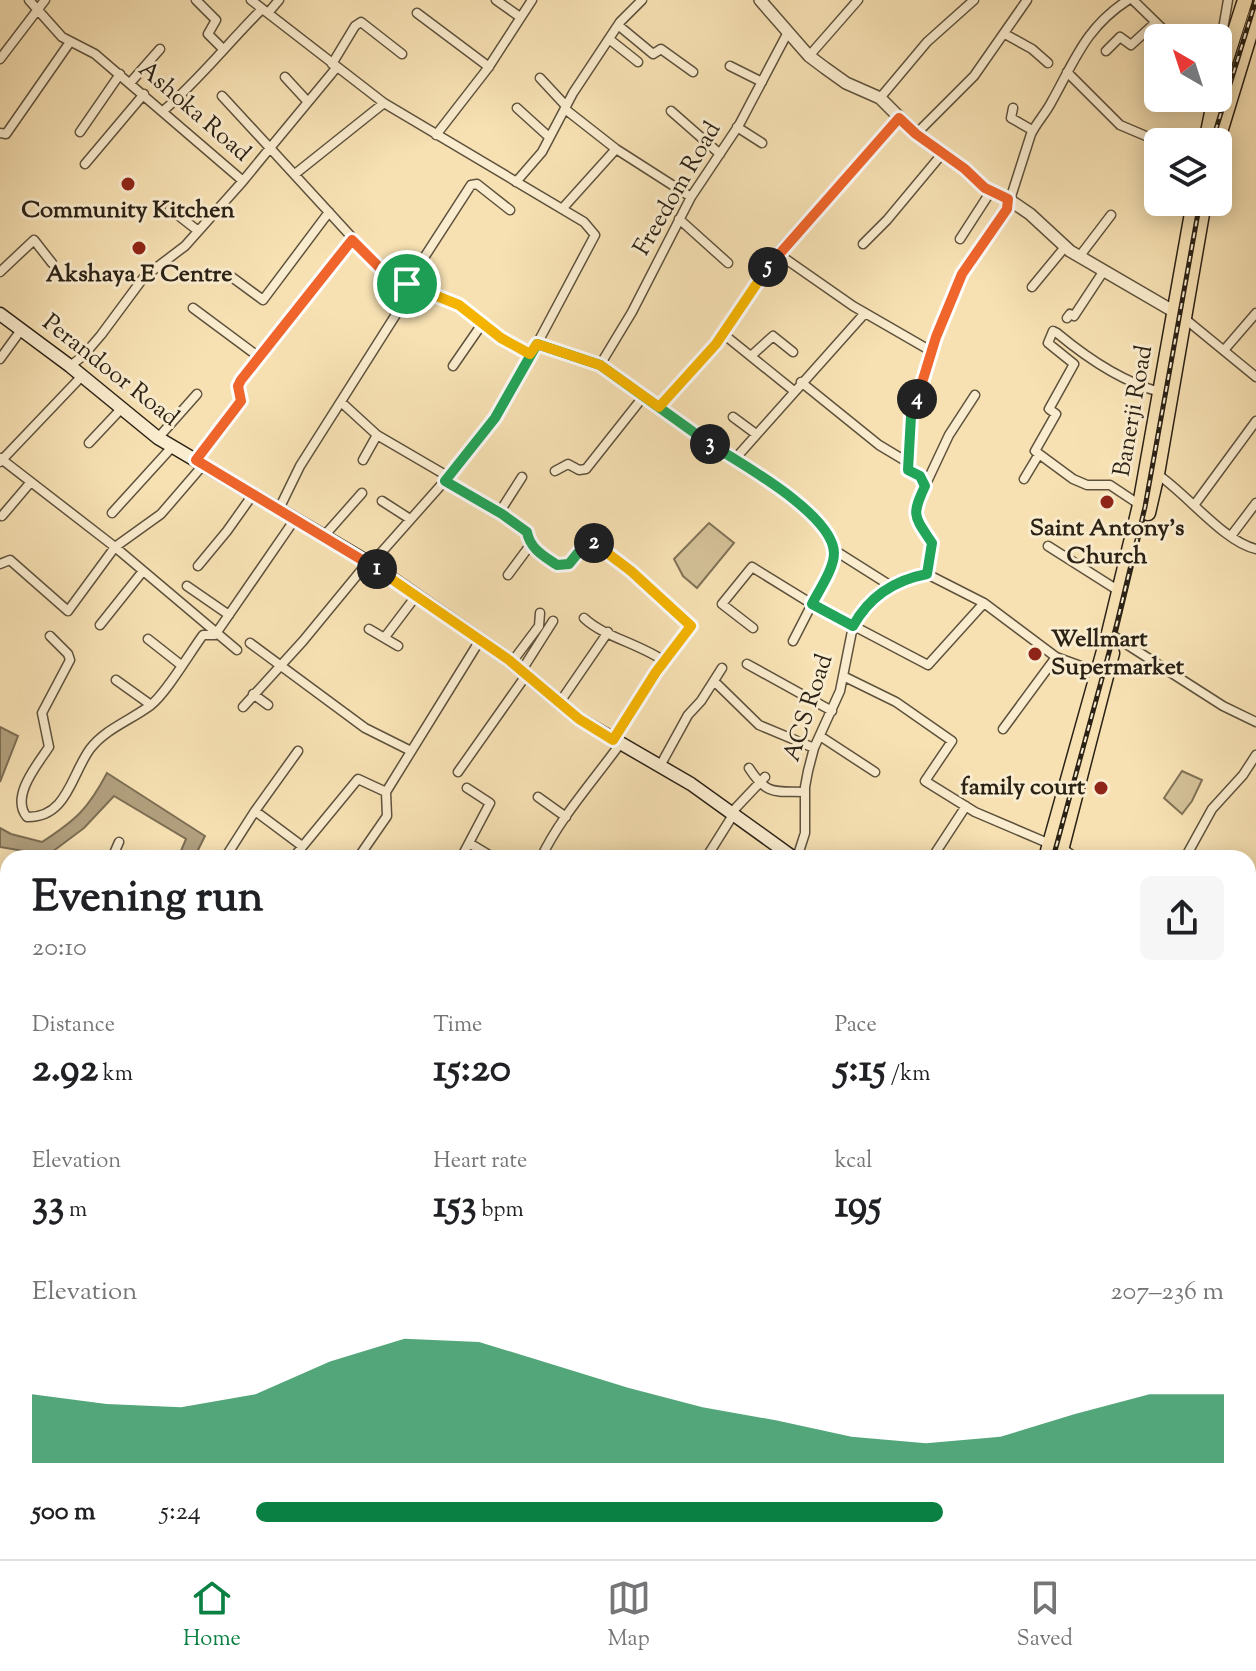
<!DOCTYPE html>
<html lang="en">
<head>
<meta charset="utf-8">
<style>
  body { margin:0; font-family:"Sorts Mill Goudy",serif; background:#f6f6f6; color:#202124; height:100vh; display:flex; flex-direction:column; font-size:30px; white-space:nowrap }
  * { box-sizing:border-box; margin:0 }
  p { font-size:26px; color:#757577 }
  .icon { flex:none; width:44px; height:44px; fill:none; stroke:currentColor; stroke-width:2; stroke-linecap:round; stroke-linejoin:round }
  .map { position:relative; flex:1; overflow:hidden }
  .panel { position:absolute; left:0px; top:850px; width:1256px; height:710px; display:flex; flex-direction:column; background:#fff; border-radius:24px 24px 0 0; box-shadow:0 4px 20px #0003 }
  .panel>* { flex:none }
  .needle { width:52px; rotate:321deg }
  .controls { position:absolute; left:1144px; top:24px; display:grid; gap:16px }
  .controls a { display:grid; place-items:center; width:88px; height:88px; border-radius:12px; background:#fff; box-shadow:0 4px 20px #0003; font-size:40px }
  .pin { position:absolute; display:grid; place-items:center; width:68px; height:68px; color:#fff; margin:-34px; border:4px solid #fff; border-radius:50%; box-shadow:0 2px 8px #0007 }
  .km { position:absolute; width:40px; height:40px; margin:-20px; border-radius:50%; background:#222; color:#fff; font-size:22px; line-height:40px; text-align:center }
  .round { display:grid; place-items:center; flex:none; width:84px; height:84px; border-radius:12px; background:#f6f6f6 }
  .head { display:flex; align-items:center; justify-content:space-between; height:136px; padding:0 32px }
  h1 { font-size:44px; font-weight:700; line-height:60px }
  .stats { display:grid; grid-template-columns:repeat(3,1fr); gap:12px; height:136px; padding:8px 32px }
  .stats div { display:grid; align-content:center }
  .stats b { font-size:40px; font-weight:700 }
  .stats small { font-size:22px; font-weight:400 }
  .stats p { font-size:22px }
  .chart { height:224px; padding:16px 32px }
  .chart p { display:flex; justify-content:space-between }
  .chart svg { width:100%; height:144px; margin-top:8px; fill:#0b8043; opacity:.7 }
  ul { padding:0 32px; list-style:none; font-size:26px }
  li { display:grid; grid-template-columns:128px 96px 1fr; align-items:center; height:60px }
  li i { height:20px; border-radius:10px; background:#0b8043 }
  .dock { display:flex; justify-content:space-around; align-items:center; height:112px; border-top:2px solid #e0e0e0; background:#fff; font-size:22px; color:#757577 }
  .dock a { display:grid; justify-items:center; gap:4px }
  .dock .selected { color:#0b8043 }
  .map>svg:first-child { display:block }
</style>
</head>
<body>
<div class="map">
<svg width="1256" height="1559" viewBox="0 0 1256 1559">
  <rect width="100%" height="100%" fill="#f7e1b3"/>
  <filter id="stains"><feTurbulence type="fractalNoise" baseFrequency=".0025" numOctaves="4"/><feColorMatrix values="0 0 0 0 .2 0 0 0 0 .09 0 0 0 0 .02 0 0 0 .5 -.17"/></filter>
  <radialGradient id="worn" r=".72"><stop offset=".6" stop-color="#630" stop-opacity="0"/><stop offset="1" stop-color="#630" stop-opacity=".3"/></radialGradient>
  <!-- green -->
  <path fill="#d4c198" stroke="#807257" stroke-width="2" d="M 709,523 L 734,543 L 697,588 L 683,576 L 674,559 Z
    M 1182,771 L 1202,780 L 1192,801 L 1182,814 L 1164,798 Z"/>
  <!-- water -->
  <path fill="#b2a07e" stroke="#7c6e54" stroke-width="2" d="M 0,727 L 18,736 L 0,782 Z
    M 107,773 L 205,836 L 194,858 L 178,858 L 186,839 L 114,796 L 84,828 L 48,855 L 0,847 L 0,828 L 11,834 L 42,842 C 76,820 88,809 107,773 Z"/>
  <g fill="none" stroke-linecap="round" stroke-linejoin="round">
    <defs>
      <path id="minor" d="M 29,0 L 62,37 L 95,54 L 243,181 L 270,148 L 381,269 L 407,284 L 459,305 L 501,338 L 530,354 L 537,344 L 600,365 L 685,428 L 798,501 L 818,522 L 834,550 L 891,586 L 909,577 L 927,574 L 984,603 L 1056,657 L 1097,672
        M 196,0 L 216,20 L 208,34 L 223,49
        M 251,0 L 384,103
        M 496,0 L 520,17
        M 1133,0 L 1172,38
        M 268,13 L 279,0
        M 417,13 L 489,67
        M 618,25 L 653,54 L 661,49 L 693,72
        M 1005,34 L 1032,49 L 1048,63
        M 609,39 L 638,62
        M 1106,51 L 1120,37 L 1131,45 L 1155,23
        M 809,56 L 858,0
        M 1218,58 L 1228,0
        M 0,59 L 45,0
        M 332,64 L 355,26 L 361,22 L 402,54
        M 730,66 L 762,82
        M 1067,72 L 1120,125 L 1160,142
        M 285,77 L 308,102
        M 540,78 L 566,106
        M 130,83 L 160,49
        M 222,96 L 270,148 L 337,67
        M 880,98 L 927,42 L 974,0
        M 517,108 L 549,137
        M 1013,108 L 1011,118 L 1032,130
        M 565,109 L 616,149 L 691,197
        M 163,111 C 199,80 228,43 262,9
        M 671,111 L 720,154
        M 737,127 L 762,143
        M 80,132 L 120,74
        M 0,133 L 6,134 L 70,42
        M 916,134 L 974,76 L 1027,0
        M 436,135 L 488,68 L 532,0
        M 85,164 L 144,94
        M 295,174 L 384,103 L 584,222 L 595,235 L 537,344
        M 516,182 L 542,152 L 573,93 L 620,22 L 642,0
        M 170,209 L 197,230
        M 562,209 L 616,149
        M 679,219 L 728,263
        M 960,239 L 991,191
        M 863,244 L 887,220 L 942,154
        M 777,253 L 853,306 L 931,351
        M 1079,257 L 1111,215
        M 0,272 L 34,240 L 52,263
        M 229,275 L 263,300 L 329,212
        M 407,284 L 471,185 L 477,184 L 510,210
        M 1032,287 L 1065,247
        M 193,308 L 259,357
        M 1067,318 L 1070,314 L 1074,316 L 1103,272
        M 1184,318 L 1256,377
        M 1225,349 L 1256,313
        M 751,356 L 773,336 L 793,352
        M 0,359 L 21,330
        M 600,365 L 632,312 L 691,197 L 739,125 L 788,32
        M 70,366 L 83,356 L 101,335 L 144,277 L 185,246 L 243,181
        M 453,366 L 482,324
        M 801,382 L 879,445 L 909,463
        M 794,391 L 722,333 L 777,253 L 899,118
        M 341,402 L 377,435 L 449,477
        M 659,407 L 716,344 L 722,333
        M 733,417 L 756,434
        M 158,438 L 197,394
        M 89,443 L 121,409
        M 0,458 L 115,547 L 237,650
        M 196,460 L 241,401 L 238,386 L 241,380 L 352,240
        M 363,460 L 377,435
        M 734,460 L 865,313
        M 0,462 L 82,376
        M 555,471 L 568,464 L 579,470 L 586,469 L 643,397
        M 1157,474 C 1186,493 1224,542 1256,549
        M 1024,479 L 1039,454
        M 445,481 L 502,514 L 527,532 C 530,549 544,556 557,565 L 569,564 L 586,543 L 593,543 L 631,571 L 690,624 L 691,628 L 664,661 L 613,740
        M 925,486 L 949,435 L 975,395
        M 382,501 L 410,519
        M 1195,504 L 1256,421
        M 1140,505 L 1110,485 L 1087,485 L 1073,479 L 1035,451 L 1056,414 L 1049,409 L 1074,364 L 1048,343 L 1053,331 L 1057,333 C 1087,358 1122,382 1160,392
        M 279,509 L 300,466 L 414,286
        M 112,513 L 172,447
        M 499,513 L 522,477
        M 2,516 L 30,483
        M 324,536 L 362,493
        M 1231,536 L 1256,503
        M 1048,546 L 1119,591
        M 834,550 L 832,563 L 812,604 L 928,665 L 984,603
        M 0,564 L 10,560 L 68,611 L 115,547 L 161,514 L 204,464
        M 371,564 L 466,457 L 495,418 L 530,354
        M 198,566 L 227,531 L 254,493
        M 927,574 L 932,543 C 914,516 911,516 925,486 L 920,476 L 908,470 L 911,416 L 936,337 L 962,274 L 1007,209 L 1031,134 C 1037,122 1046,113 1052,101 C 1075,60 1086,27 1128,0
        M 508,575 L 531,544
        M 187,586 L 229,615
        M 584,618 C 604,637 640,644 664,661
        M 100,625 L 143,571
        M 753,628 L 722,604 L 752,567 L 812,604 L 793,641
        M 369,629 L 398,646
        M 1109,633 L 1223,706 L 1256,722
        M 50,636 L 68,654 L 70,660 L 42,713 L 49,747 C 37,765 10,797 27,817 C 67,818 71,775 90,749 C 105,729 131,720 151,705 C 167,692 189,654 203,635 L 215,635 L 295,519
        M 385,637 L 416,596
        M 148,639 L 181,665
        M 250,643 L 365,728 L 411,751
        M 512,662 L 539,626 L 540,613
        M 747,664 L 832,711
        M 522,670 L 553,621
        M 843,676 L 896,702 L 952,741 L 925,781 L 975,812 L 1050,844
        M 116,680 L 151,705
        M 714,681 L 759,725 L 814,748
        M 253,694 L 268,705
        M 560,702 L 608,632
        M 243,707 L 303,641 L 368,562
        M 1003,729 L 1056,657
        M 820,736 L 875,772
        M 660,766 L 688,715 L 701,701 L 722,668
        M 749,768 C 767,796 775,791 805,792
        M 458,772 L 527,674
        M 538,797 L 566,817
        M 255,811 L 302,846
        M 731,813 L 765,777
        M 469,843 L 494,858
        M 1062,848 L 1076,858
        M 112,858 L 119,842
        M 225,858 L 255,811 L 298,751
        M 293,858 L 358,779 L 386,792
        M 358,858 L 387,816 L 386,792 L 480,640
        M 461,858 L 490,803 L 467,788
        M 541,858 C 559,819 594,780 620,744
        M 706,858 L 733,815
        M 797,858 L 805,833 L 805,787 L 808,771 L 814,748 L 840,691 L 853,626 L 862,610 L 891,586
        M 932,858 L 966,806
        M 1185,858 L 1212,809 L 1243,775 L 1256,755
        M 0,917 L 8,919
        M 1248,942 L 1256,946
        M 0,955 L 8,959
        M 0,1076 L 8,1080
        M 1248,1086 L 1256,1076
        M 0,1148 L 8,1129
        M 1248,1222 L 1256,1212
        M 0,1426 L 8,1432
        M 1248,1483 L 1256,1492
        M 1248,1517 L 1256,1526
        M 0,1522 L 8,1528
        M 1248,1551 L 1256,1543
        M 192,1552 L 210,1559
        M 469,1552 L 482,1559
        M 543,1552 L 553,1559
        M 1113,1552 L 1120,1559
        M 45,1559 L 51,1552
        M 170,1559 L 172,1552
        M 406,1559 L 409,1552
        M 742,1559 L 747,1552
        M 784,1559 L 787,1552
        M 1216,1559 L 1224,1552"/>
      <path id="tertiary" d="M 760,0 L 809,56 L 825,68 L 846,83 L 880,98 L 916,134 L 965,169 L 985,188 L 1008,199 L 1030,214 L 1070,251 L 1173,311
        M 0,1204 L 8,1207
        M 1248,1472 L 1256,1464
        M 694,1552 L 702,1559
        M 1182,1552 L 1189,1559"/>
      <path id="secondary" d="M 0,314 L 70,366 L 158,438 L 371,564 L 509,660 L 579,719 L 691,784 L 794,858
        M 1248,1164 L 1256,1170"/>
      <path id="primary" d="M 1218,84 L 1245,0
        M 1206,142 L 1215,98
        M 1217,142 L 1256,14
        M 1148,513 L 1157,474 L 1204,202
        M 1046,858 L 1109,633 L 1140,505 L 1194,202
        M 1059,858 L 1112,653
        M 956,1559 L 958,1552
        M 973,1559 L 975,1552"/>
    </defs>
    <!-- minor casing -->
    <use href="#minor" stroke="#5e523d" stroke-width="11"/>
    <!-- tertiary casing -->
    <use href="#tertiary" stroke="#5e523d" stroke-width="14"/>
    <!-- secondary casing -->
    <use href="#secondary" stroke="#2b2216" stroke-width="15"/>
    <!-- primary casing -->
    <use href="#primary" stroke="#2b2216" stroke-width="17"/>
    <!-- minor -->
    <use href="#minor" stroke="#faecce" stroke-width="8"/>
    <!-- tertiary -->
    <use href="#tertiary" stroke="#faecce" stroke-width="11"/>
    <!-- secondary -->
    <use href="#secondary" stroke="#faecce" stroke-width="12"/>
    <!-- primary -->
    <use href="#primary" stroke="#f7e1b3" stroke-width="14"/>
    <defs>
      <path id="rail" d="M 1212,142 L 1256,0
        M 1053,858 L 1116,627 L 1145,507 L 1200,202
        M 0,1386 L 8,1388
        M 500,1552 L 512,1559
        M 961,1559 L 963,1552"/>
    </defs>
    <!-- rail casing -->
    <use href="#rail" stroke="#2b2216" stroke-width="5"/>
    <!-- rail -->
    <use href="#rail" stroke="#faecce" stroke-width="2" stroke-dasharray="6" stroke-linecap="butt"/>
  </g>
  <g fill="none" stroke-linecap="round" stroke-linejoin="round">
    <defs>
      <path id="split-1" d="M 377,569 L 196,460 L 241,401 L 238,386 L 241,380 L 352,240 L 381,269 L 407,284"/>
      <path id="split-2" d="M 377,569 L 509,660 L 579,719 L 613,740 L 656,672 L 691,626 L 631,571 L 594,543"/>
      <path id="split-3" d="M 594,543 L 586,543 L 569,564 L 557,565 C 544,556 530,549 527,532 L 502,514 L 445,481 L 495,418 L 537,344 L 600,365 L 710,444"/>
      <path id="split-4" d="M 710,444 C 740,463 833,514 834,553 C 834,569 819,590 812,604 L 853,626 C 869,597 895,580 927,574 L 932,543 C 914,516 911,516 925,486 L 920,476 L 908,470 L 911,416 L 917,399"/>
      <path id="split-5" d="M 768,267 L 899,118 L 916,134 L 965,169 L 985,188 L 1008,199 L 1007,209 L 962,274 L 936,337 L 917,399"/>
      <path id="split-6" d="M 407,284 L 459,305 L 501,338 L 530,354 L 537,344 L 600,365 L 659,407 L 716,344 L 768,267"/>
    </defs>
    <!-- split-1 casing -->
    <use href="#split-1" stroke="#fff" stroke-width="16"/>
    <!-- split-2 casing -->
    <use href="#split-2" stroke="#fff" stroke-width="16"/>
    <!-- split-3 casing -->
    <use href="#split-3" stroke="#fff" stroke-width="16"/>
    <!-- split-4 casing -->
    <use href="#split-4" stroke="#fff" stroke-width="16"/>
    <!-- split-5 casing -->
    <use href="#split-5" stroke="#fff" stroke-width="16"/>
    <!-- split-6 casing -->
    <use href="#split-6" stroke="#fff" stroke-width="16"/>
    <!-- split-1 -->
    <use href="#split-1" stroke="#f0652b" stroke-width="10"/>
    <!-- split-2 -->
    <use href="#split-2" stroke="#f5b400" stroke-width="10"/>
    <!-- split-3 -->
    <use href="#split-3" stroke="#22a559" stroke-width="10"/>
    <!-- split-4 -->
    <use href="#split-4" stroke="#22a559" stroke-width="10"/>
    <!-- split-5 -->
    <use href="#split-5" stroke="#f0652b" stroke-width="10"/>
    <!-- split-6 -->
    <use href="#split-6" stroke="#f5b400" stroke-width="10"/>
  </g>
  <!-- markers -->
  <g fill="#8f2418" stroke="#faecce" stroke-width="3">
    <circle cx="128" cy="184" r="8"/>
    <circle cx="139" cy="248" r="8"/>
    <circle cx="1107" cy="502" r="8"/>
    <circle cx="1035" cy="654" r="8"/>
    <circle cx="1101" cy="788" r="8"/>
  </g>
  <g text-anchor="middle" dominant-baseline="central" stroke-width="6" stroke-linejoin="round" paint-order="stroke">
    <!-- street labels -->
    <g font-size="24" fill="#2b2216" stroke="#faecce">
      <text transform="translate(194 112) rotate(41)">Ashoka Road</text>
      <text transform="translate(678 189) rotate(-60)">Freedom Road</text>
      <text transform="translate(110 371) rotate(38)">Perandoor Road</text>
      <text transform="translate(1134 411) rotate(-80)">Banerji Road</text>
      <text transform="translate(809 708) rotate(-72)">ACS Road</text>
    </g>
    <!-- poi labels -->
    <g font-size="24" font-weight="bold" fill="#2b2216" stroke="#faecce">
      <text x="128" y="211">Community Kitchen</text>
      <text x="139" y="275">Akshaya E Centre</text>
      <text x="1107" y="529">Saint Antony's<tspan x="1107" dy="28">Church</tspan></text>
      <text x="1051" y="640" text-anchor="start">Wellmart<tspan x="1051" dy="28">Supermarket</tspan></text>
      <text x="1085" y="788" text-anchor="end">family court</text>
    </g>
  </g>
  <rect width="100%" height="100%" filter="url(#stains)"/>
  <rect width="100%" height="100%" fill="url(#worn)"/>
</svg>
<div class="controls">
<a><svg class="needle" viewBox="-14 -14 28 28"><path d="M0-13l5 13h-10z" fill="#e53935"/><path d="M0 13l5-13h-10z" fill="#757577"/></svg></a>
<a><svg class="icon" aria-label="layers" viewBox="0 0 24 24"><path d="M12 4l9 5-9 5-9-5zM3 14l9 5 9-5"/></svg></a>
</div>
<div class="pin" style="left:407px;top:284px;background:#1e9e55"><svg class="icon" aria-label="arrive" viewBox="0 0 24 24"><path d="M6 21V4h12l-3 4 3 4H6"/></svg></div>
<b class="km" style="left:377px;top:569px">1</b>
<b class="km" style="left:594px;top:543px">2</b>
<b class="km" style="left:710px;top:444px">3</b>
<b class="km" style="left:917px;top:399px">4</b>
<b class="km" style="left:768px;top:267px">5</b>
<section class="panel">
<div class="head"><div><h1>Evening run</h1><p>20:10</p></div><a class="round"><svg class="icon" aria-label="share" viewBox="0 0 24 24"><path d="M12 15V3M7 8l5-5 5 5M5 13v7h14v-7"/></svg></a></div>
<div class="stats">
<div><p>Distance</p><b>2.92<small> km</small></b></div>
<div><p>Time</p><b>15:20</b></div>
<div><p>Pace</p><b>5:15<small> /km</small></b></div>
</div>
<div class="stats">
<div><p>Elevation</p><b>33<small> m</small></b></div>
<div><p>Heart rate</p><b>153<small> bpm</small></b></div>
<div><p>kcal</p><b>195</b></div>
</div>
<div class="chart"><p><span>Elevation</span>207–236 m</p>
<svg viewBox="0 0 160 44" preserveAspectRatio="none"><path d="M0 44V23L10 26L20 27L30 23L40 13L50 6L60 7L70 14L80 21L90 27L100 31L110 36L120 38L130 36L140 29L150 23L160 23V44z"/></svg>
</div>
<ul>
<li><b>500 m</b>5:24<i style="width:71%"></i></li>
</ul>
</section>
</div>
<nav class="dock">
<a class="selected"><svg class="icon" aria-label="home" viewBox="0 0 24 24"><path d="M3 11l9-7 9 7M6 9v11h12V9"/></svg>Home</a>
<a><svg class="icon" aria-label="map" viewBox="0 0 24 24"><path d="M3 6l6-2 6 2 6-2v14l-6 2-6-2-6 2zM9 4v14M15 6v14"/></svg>Map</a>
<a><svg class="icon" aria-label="saved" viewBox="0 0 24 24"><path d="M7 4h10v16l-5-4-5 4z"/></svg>Saved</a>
</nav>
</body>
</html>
